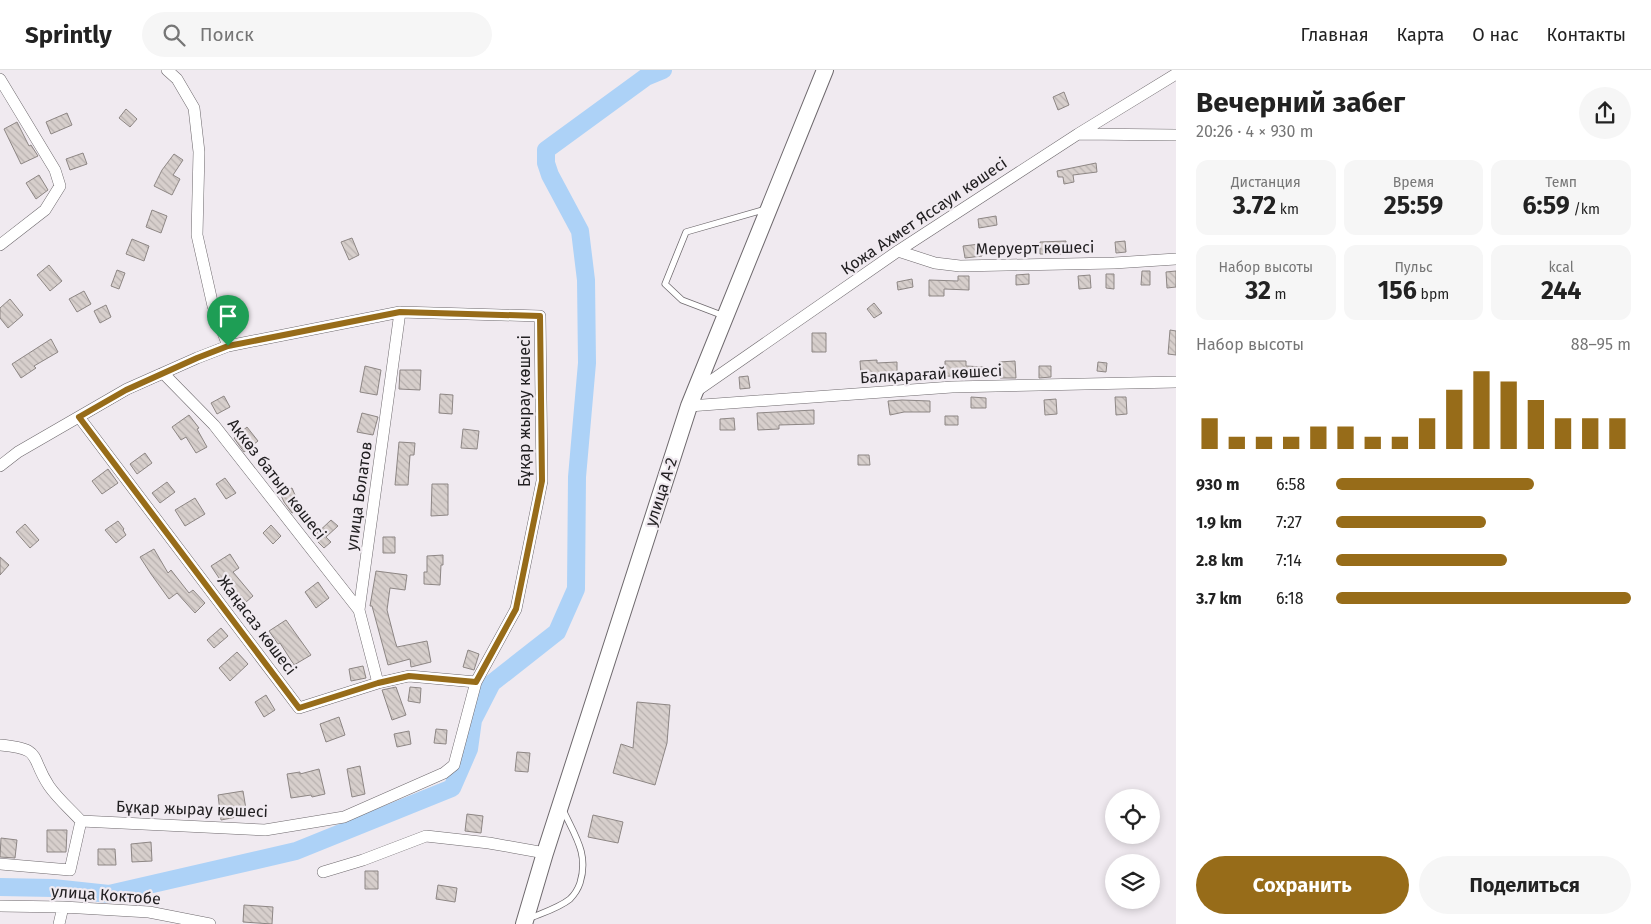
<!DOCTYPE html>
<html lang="ru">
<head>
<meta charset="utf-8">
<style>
  body { margin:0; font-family:"Fira Sans",sans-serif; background:#f6f6f6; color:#222; height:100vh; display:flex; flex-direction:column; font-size:19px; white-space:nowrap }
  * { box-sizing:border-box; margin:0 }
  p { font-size:16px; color:#767676 }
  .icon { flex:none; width:28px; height:28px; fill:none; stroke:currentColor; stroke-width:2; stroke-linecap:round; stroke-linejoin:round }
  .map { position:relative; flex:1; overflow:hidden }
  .sheet { display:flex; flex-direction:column; background:#fff; width:475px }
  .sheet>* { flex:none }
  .tools { position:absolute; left:1105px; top:719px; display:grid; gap:10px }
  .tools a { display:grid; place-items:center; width:55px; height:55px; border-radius:50%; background:#fff; box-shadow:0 2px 8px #0003; font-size:25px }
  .pin { position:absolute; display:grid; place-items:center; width:42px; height:42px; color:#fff; margin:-51px -21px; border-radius:50% 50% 50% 0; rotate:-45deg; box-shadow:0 0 5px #0007 }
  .pin .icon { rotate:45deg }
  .round { display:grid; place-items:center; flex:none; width:52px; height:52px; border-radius:26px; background:#f6f6f6 }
  .summary { display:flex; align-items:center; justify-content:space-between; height:85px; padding:0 20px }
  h1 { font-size:28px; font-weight:700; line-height:38px }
  .metrics { display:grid; grid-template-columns:repeat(3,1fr); gap:8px; height:85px; padding:5px 20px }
  .metrics div { display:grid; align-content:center; border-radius:12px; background:#f6f6f6; text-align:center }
  .metrics b { font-size:25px; font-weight:700 }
  .metrics small { font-size:14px; font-weight:400 }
  .metrics p { font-size:14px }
  .chart { height:140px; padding:10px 20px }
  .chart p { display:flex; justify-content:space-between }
  .chart svg { width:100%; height:90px; margin-top:5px; stroke:#976c19; stroke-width:6 }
  .action { display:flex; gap:10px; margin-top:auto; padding:10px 20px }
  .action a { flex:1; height:58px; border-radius:30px; background:#976c19; color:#fff; font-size:20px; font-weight:700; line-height:58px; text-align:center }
  .action a+a { background:#f6f6f6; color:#222 }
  ul { padding:0 20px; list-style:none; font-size:16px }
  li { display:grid; grid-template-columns:80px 60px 1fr; align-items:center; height:38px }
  li i { height:12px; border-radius:6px; background:#976c19 }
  header { display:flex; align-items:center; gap:30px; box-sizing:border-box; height:70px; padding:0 25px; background:#fff; border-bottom:1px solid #e0e0e0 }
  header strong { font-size:24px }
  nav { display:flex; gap:28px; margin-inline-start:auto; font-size:18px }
  .search { width:350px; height:45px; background:#f6f6f6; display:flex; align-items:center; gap:12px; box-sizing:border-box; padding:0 18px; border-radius:28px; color:#767676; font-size:19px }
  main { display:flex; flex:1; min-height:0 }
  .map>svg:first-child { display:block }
</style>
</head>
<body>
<header>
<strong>Sprintly</strong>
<div class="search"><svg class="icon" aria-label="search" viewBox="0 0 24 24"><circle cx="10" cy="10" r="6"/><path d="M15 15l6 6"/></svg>Поиск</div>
<nav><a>Главная</a><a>Карта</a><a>О нас</a><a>Контакты</a></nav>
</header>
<main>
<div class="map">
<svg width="1176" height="854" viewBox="0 0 1176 854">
  <defs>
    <pattern id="building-back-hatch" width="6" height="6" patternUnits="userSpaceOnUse" patternTransform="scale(1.25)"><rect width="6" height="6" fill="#d7cfcc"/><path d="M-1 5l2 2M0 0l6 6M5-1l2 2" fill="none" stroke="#b8b1af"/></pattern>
  </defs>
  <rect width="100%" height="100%" fill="#f0eaf0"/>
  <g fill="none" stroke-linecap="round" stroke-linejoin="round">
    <!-- river -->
    <path stroke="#add2f7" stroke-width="18" d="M 0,817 L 53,818 L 109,824 L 296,781 L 452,718 L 469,679 L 473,650 L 492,613 L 557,562 L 576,519 L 577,407 L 587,293 L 586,210 L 580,161 L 550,105 L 546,93 L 546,80 L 646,7 L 663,0"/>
  </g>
  <!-- building -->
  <path fill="url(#building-back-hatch)" stroke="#8d8684" d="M 1064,22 L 1069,35 L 1058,40 L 1053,27 Z
    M 126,39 L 137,49 L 130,57 L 119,48 Z
    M 67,43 L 72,55 L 51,64 L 46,52 Z
    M 17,52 L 29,76 L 31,75 L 38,86 L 21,94 L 4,59 Z
    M 83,83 L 87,94 L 70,100 L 66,89 Z
    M 174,84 L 183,90 L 173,105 L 180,109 L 172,125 L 154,116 L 162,100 Z
    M 1096,93 L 1097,102 L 1073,105 L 1074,112 L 1064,114 L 1063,107 L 1058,107 L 1057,101 Z
    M 39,105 L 48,120 L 36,129 L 26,113 Z
    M 152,140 L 167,146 L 161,163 L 146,157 Z
    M 996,146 L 997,155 L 979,158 L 978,149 Z
    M 352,168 L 359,185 L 349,190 L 341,172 Z
    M 132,169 L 149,176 L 144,191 L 126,184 Z
    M 1066,171 L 1066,184 L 1040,184 L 1040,172 Z
    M 1125,171 L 1126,182 L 1116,183 L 1115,172 Z
    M 980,174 L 982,186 L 965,188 L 963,176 Z
    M 49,195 L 62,211 L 50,221 L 37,205 Z
    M 117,200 L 125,203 L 119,219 L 111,216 Z
    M 1142,201 L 1150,201 L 1150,215 L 1141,215 Z
    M 1176,201 L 1176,217 L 1167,218 L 1166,202 Z
    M 1029,204 L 1029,214 L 1016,215 L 1016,205 Z
    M 1106,204 L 1114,204 L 1114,219 L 1106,218 Z
    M 1090,205 L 1091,218 L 1079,219 L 1078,206 Z
    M 958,206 L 969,206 L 969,220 L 944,219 L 944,226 L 929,226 L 929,210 L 958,211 Z
    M 912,209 L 913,217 L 898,220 L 897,212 Z
    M 84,221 L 91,234 L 77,242 L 69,229 Z
    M 10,229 L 23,245 L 8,258 L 0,248 L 0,238 Z
    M 874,233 L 882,243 L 874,248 L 867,239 Z
    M 106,235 L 111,247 L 100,253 L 94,241 Z
    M 1170,260 L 1176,261 L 1176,285 L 1168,284 Z
    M 812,263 L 826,263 L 826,282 L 812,282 Z
    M 51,269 L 58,282 L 34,296 L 36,298 L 21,308 L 12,294 Z
    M 877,290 L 877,293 L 897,292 L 897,308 L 888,308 L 888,305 L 861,306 L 860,291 Z
    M 945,291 L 966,291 L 966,296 L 984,297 L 983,307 L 945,306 Z
    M 1015,291 L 1016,308 L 1000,308 L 999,292 Z
    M 1098,292 L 1107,293 L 1106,302 L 1097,301 Z
    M 365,296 L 381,300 L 377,325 L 360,322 Z
    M 1039,296 L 1051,296 L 1051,307 L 1039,308 Z
    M 400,300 L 421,300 L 420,320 L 399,319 Z
    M 748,306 L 750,318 L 740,319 L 739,307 Z
    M 440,324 L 453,325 L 452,344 L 439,343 Z
    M 224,326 L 230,337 L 217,344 L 211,333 Z
    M 971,327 L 986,328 L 986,338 L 971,338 Z
    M 1115,327 L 1126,327 L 1127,344 L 1116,345 Z
    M 1056,329 L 1057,344 L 1045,345 L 1044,330 Z
    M 902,330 L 930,331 L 930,342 L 904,342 L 890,345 L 888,331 Z
    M 814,340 L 814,354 L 779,355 L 779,359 L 758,360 L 757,343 Z
    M 362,343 L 378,347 L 373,365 L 357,362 Z
    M 189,345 L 199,358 L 197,359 L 207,377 L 196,383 L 186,367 L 181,370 L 172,357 Z
    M 945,346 L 958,346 L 958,355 L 945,355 Z
    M 734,348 L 735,360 L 720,360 L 720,349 Z
    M 247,357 L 258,371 L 244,382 L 234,368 Z
    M 463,359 L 479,361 L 477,379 L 461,378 Z
    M 399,372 L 415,373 L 414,385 L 410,385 L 408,415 L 395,415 Z
    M 145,383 L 152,393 L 137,404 L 130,394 Z
    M 858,385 L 869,385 L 870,395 L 858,395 Z
    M 108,399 L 118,413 L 102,424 L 92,411 Z
    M 225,408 L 236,423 L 226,429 L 216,414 Z
    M 167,412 L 175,422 L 160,433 L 152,423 Z
    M 432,414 L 448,414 L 448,445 L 431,446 Z
    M 292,418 L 301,439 L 292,443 L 284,432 L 280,423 Z
    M 195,428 L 205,444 L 185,456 L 175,440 Z
    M 331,450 L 338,456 L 326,467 L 331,472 L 324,478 L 313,467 Z
    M 118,451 L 124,459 L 123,460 L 126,465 L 116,473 L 105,460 Z
    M 25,454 L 39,470 L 30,478 L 16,462 Z
    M 271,455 L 281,466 L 273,474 L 263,463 Z
    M 383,467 L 395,467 L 395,483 L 383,483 Z
    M 154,479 L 168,503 L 171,500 L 189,523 L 193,520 L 205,533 L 195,543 L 177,523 L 169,529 L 151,504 L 140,487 Z
    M 230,484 L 239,498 L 233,502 L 253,526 L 238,539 L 224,522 L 227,520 L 211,496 Z
    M 443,485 L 443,495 L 441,495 L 440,515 L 424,514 L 424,502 L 427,502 L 427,486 Z
    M 0,487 L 9,495 L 0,505 Z
    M 376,501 L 407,505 L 405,520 L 390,518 L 387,540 L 395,571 L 397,577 L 427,571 L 431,592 L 411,597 L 410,589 L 388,595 L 372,536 L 370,536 Z
    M 318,512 L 329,528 L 316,538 L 305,522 Z
    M 286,550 L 311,585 L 294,595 L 280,573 L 278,574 L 269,561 Z
    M 221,558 L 228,566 L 214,578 L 207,570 Z
    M 468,580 L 479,584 L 474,600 L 463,597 Z
    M 237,582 L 248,594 L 230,611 L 219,598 Z
    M 363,596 L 366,608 L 351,611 L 349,599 Z
    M 396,617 L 406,645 L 392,650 L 382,620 Z
    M 410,617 L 421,618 L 420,633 L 408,631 Z
    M 266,625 L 275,640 L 264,647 L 255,632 Z
    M 637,632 L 670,635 L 667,673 L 655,715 L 613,703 L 621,674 L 633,678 Z
    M 339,647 L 345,665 L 326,672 L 320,654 Z
    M 436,659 L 447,660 L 446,674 L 434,673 Z
    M 409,661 L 411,674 L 397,677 L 394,664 Z
    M 517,682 L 530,683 L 528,702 L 515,701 Z
    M 360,696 L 365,724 L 352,727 L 347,699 Z
    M 319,699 L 325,724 L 312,727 L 311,725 L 291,728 L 287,704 L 300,702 L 300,704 Z
    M 243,721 L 247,745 L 221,750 L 218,725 Z
    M 467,744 L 483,746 L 481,763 L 465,761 Z
    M 593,745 L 623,752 L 618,773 L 588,767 Z
    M 47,760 L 67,760 L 66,782 L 47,782 Z
    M 1,768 L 17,770 L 15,788 L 0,787 Z
    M 151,772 L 152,791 L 132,792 L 131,774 Z
    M 98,779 L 115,779 L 116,795 L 98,795 Z
    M 365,801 L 378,801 L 378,819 L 365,819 Z
    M 438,815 L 457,818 L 455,832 L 436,829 Z
    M 244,835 L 273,837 L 272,854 L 243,852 Z"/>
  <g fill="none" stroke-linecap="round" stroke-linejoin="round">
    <defs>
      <path id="service" d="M 724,246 L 682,230 L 665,214 L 686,162 L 766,139
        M 528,849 C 542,843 559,838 570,829 C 575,824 578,819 580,813 C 589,784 575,766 563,740"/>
      <path id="minor" d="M 0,9 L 55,100 L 60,116 L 45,140 L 0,175
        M 1078,64 L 1176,65
        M 898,181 L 935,193 L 960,196 L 1114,193 L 1176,189
        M 163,303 L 214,355 L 359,540
        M 695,322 L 898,181 L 1078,64 L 1176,4
        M 689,336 L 952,317 L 1176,312
        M 79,347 L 299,638 L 378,613 L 409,606 L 476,612
        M 0,396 L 18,382 L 127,319 L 197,288 L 228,276 L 213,236 L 197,165 L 199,82 L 194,38 L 177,9 L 167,0
        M 378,613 L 359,540 L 400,242
        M 0,675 C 44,679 29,686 49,716 C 58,729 71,740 81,751
        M 0,794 L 70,800 L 81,751 L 265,760 L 344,747 L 444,703 L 454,695 L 476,612 L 516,539 L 542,411 L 540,246 L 400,242 L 228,276
        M 323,802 L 363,790 L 426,766 L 489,773 L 545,783
        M 0,836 L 63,837 L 149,842 L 210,854
        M 59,854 L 63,837"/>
      <path id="secondary" d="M 524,854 L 545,783 L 689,336 L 825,0"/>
    </defs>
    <!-- service casing -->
    <use href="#service" stroke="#6e696d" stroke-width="7"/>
    <!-- minor casing -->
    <use href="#minor" stroke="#6e696d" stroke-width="12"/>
    <!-- secondary casing -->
    <use href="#secondary" stroke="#6e696d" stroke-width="18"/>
    <!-- service -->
    <use href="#service" stroke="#fff" stroke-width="5.5"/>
    <!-- minor -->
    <use href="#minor" stroke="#fff" stroke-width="11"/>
    <!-- secondary -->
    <use href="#secondary" stroke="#fff" stroke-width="16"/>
  </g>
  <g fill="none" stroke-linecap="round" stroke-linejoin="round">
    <defs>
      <path id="route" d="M 400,242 L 540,246 L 542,411 L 516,539 L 476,612 L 409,606 L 378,613 L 299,638 L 79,347 L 126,320 L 197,288 L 228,276 Z"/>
    </defs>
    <!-- route casing -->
    <use href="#route" stroke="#fff" stroke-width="10"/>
    <!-- route -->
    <use href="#route" stroke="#976c19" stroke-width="6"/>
  </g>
  <g text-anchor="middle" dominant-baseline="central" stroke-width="4.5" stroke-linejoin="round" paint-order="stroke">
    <!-- street labels -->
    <g font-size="16" fill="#222022" stroke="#f0eaf0">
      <text transform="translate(924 146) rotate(-34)">Қожа Ахмет Яссауи көшесі</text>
      <text transform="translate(1035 178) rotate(-1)">Меруерт көшесі</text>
      <text transform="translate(931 304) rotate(-3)">Балқарағай көшесі</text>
      <text transform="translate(524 341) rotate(-90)">Бұқар жырау көшесі</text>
      <text transform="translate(277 409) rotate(52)">Аккөз батыр көшесі</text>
      <text transform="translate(661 422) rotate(-72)">улица А-2</text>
      <text transform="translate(359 426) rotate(-82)">улица Болатов</text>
      <text transform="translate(257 555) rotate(53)">Жаңасаз көшесі</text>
      <text transform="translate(192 739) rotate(2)">Бұқар жырау көшесі</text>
      <text transform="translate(106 825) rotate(4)">улица Коктобе</text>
    </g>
  </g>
</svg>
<div class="tools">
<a><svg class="icon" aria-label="locate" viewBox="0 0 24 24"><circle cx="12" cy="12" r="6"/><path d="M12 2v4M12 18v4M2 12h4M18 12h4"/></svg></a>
<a><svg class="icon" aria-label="layers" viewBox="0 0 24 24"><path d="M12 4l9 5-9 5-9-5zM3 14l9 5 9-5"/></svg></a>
</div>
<div class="pin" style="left:228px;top:276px;background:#1e9e55"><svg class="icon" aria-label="arrive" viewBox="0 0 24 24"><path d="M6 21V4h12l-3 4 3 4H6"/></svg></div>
</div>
<section class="sheet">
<div class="summary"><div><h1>Вечерний забег</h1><p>20:26 · 4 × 930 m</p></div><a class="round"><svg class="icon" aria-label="share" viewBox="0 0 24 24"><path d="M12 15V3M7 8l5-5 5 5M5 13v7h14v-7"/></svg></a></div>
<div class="metrics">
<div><p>Дистанция</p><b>3.72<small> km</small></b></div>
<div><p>Время</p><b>25:59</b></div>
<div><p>Темп</p><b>6:59<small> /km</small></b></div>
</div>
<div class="metrics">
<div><p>Набор высоты</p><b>32<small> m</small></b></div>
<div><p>Пульс</p><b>156<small> bpm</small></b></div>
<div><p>kcal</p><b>244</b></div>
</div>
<div class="chart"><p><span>Набор высоты</span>88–95 m</p>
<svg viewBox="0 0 160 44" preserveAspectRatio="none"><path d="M5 44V29M15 44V38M25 44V38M35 44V38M45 44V33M55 44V33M65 44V38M75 44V38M85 44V29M95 44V15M105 44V6M115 44V11M125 44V20M135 44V29M145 44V29M155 44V29"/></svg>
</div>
<ul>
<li><b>930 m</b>6:58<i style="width:67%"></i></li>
<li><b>1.9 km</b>7:27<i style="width:51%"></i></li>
<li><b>2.8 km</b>7:14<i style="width:58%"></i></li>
<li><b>3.7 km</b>6:18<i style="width:100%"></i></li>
</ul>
<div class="action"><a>Сохранить</a><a>Поделиться</a></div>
</section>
</main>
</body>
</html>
